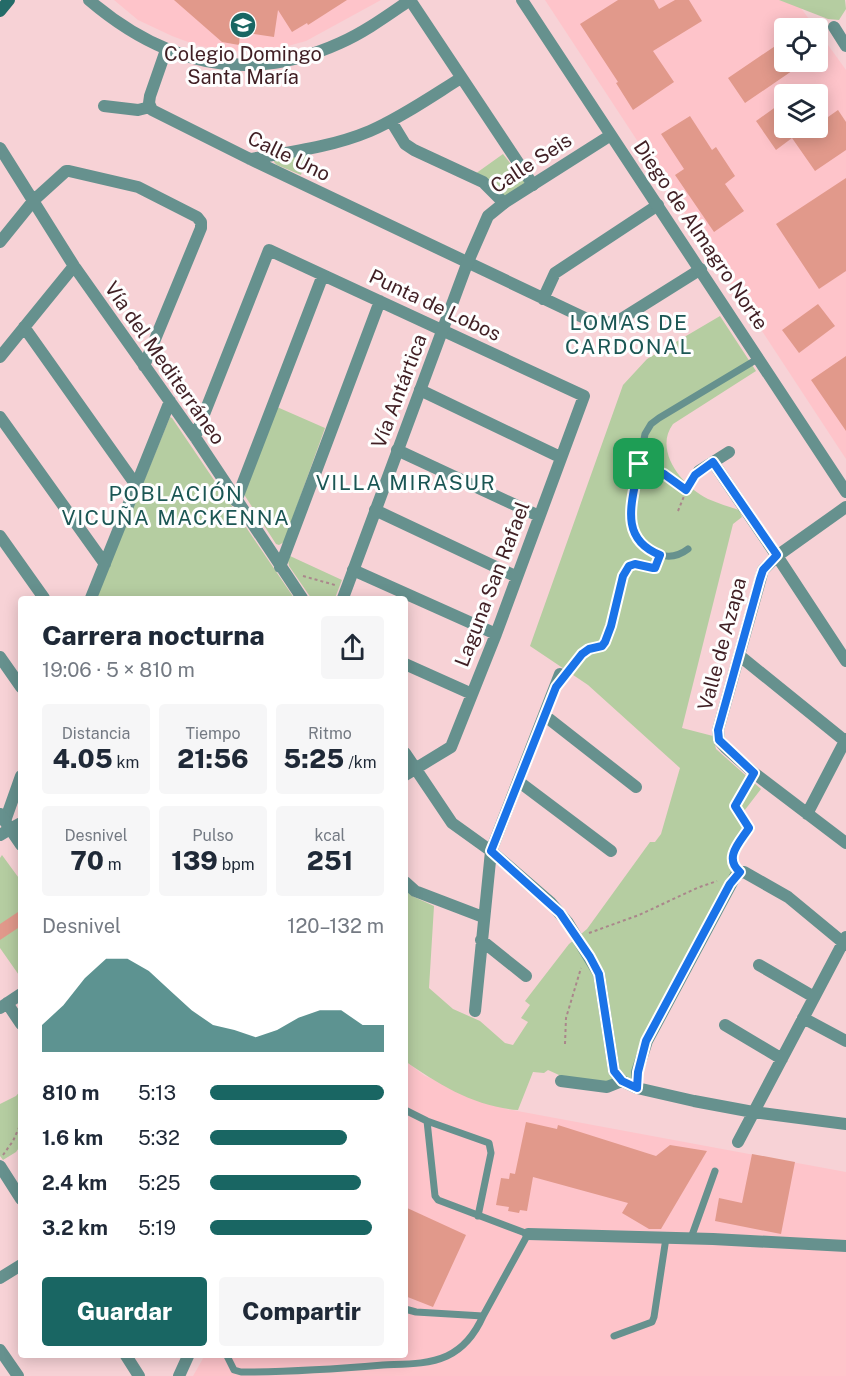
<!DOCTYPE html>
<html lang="es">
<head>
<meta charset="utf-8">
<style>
  body { margin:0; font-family:"Public Sans",sans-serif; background:#f6f6f7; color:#1f2937; height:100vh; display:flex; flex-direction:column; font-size:22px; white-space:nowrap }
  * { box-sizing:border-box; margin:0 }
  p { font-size:20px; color:#747a83 }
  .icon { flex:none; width:33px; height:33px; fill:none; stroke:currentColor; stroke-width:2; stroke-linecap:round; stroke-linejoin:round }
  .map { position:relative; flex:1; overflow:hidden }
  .panel { position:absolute; left:18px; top:596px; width:390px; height:762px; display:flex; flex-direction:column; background:#fff; border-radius:6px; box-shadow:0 3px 15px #0003 }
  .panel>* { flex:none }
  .fabs { position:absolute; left:774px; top:18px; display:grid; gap:12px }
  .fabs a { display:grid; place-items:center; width:54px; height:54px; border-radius:6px; background:#fff; box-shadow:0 3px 15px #0003; font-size:30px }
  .pin { position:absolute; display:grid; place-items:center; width:51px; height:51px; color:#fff; margin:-26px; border-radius:12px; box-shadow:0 3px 9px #0006 }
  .round { display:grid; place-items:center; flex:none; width:63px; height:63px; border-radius:6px; background:#f6f6f7 }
  .overview { display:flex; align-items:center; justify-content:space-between; height:102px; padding:0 24px }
  h1 { font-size:27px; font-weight:800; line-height:45px }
  .metrics { display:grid; grid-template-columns:repeat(3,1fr); gap:9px; height:102px; padding:6px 24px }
  .metrics div { display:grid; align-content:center; border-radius:6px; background:#f6f6f7; text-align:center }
  .metrics b { font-size:26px; font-weight:800 }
  .metrics small { font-size:16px; font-weight:400 }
  .metrics p { font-size:16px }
  .chart { height:168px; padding:12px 24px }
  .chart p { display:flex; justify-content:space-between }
  .chart svg { width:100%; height:108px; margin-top:6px; fill:#196663; opacity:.7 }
  .cta { display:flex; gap:12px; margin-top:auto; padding:12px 24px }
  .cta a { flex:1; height:69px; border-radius:6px; background:#196663; color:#fff; font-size:24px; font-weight:800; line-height:69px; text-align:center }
  .cta a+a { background:#f6f6f7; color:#1f2937 }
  ul { padding:0 24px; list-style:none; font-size:20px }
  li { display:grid; grid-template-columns:96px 72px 1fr; align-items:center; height:45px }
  li i { height:15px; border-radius:8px; background:#196663 }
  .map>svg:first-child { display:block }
</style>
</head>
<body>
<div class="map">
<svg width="846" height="1376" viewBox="0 0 846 1376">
  <rect width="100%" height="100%" fill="#f7d2d6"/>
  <!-- built -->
  <path fill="#fec4ca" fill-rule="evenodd" d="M 114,0 L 381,0 L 306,41 L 270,51 L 246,52 L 221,50 L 196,45 L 172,36 L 138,20 Z
    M 545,0 L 779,0 L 800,7 L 816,28 L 784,28 L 784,62 L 818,62 L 818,31 L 846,70 L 846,459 ZM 784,94 L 818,94 L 818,128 L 784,128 Z
    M 405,1061 L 425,1076 L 506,1109 L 846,1172 L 846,1376 L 193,1376 L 205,1355 L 405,1354 Z"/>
  <!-- green -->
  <path fill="#b5cda1" d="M 779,0 L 845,0 L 846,9 L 839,20 L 828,19 Z
    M 307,154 L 301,175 L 277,165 L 274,162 L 274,160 Z
    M 503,154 L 524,181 L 524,184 L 507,196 L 504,196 L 475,174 Z
    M 720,316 L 756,371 L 673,424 C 653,451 683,487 708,499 C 718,503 729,507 739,510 L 742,517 L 733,524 L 682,728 L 713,736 L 716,749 L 761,789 L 741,815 L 755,829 C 749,840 734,855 737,867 L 679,973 L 634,1083 L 558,1078 L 559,1075 L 548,1070 L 544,1073 L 533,1072 L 518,1110 C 476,1107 439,1085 405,1061 L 405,888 L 412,896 L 434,906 L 429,988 L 453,1009 L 480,1021 L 505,1043 L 513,1045 L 528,1022 L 521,1018 L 530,1005 L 525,1001 L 569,944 L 587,929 L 650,842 L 655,842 L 661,834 L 680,768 L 588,685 L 530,646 L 623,385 L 647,359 Z
    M 277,407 L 325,428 L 284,542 L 279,545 L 276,544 L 245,496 L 245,493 Z
    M 170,417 L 172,418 L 294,598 L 96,598 Z
    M 290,556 L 342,580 L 335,598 L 311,598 L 289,566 L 288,560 Z
    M 2,855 L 21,881 L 21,978 L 0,948 L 0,858 Z
    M 21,1090 L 21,1145 L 16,1152 L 3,1160 L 0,1156 L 0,1104 L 16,1096 Z"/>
  <!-- building -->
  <path fill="#e1998b" d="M 174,0 L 347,0 L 308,25 L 307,23 L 292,32 L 278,10 L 274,37 L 240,32 L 239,45 L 222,42 Z
    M 618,0 L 654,0 L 659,9 L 675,0 L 689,0 L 702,21 L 653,51 L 674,82 L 633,110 L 616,83 L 618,82 L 580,24 Z
    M 784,40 L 784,62 L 805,62 L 745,103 L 728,78 Z
    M 784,101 L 784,128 L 818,128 L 818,102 L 828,117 L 838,110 L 846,122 L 846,150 L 815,171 L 792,138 L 776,150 L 756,121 Z
    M 690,116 L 712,150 L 716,147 L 735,176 L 725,184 L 744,211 L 714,232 L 675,175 L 684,169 L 661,134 Z
    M 846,178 L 846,271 L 819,289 L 776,224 Z
    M 818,304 L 835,326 L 799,353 L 782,330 Z
    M 846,356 L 846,431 L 811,380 Z
    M 21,910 L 21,926 L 0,940 L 0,924 Z
    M 526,1122 L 557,1129 L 558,1125 L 656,1156 L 670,1145 L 707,1151 L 661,1229 L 649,1229 L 622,1213 L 628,1203 L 533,1177 L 527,1211 L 520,1210 L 519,1213 L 508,1211 L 509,1207 L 496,1205 L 501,1178 L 509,1179 L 510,1173 L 515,1174 Z
    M 752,1154 L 795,1162 L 781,1234 L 715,1221 L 719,1198 L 742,1203 Z
    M 405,1207 L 466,1235 L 433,1307 L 405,1296 Z"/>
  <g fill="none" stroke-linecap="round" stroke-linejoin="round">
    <!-- path -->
    <path stroke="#aa868b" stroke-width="2" stroke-dasharray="3 3" stroke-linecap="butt" d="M 648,467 L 664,474 L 686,490
      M 678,511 L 691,479
      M 303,576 L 335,585
      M 571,670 C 575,662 581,653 589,649 C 595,646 602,648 606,642 C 618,621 615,590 629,566 L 635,564 L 655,568 L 657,564
      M 732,863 L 733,852 L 749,828 L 735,805 L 748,783
      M 589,933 L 639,915 L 697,888 L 717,881
      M 565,1044 L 566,1018 L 581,968
      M 3,1155 L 13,1141 L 21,1123"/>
    <!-- service -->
    <path stroke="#66918e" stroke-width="7" d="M 688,549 C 679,556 668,558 657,554 C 623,541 631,509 636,481 C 639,465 642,450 645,434 L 651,424 L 659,418 L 759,358
      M 405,1110 L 427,1121 L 489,1143 L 491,1153 L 478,1216
      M 691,1238 L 715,1171
      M 405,1309 L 416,1312 L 483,1316 L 528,1234 L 438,1200 L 435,1196 L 427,1121
      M 614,1336 L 652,1322 L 654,1317 L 666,1238
      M 226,1354 L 234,1370 L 241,1372 C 289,1372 336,1369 383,1365 C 404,1364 427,1365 447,1356 C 464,1348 475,1334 483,1316"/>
    <!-- minor -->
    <path stroke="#66918e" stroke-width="12" d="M 410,0 L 533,185
      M 834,27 L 846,46
      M 166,50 L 150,96 L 149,103 L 152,110 L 250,159 L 589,320 L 605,323 L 618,321 L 701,269
      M 104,106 L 138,110 L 150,107
      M 391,121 L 405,144 L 414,150 L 483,182 L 504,203
      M 0,148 L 74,266 L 195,437 L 302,598
      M 250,159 C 290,152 332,147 370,131 C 402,117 432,96 461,78
      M 0,242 L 34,200 L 66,171 L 69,171 L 138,187 L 197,217 L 201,222 L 201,228 L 144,366
      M 543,299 L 555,273 L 658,205
      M 24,327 L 136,485
      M 0,357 L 74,266
      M 420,390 L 560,457
      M 0,417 L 105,564
      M 195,437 L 269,250 L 584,396 L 496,634 L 451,747 L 405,775
      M 397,450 L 539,516
      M 713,462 L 777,556 L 846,661
      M 699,471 L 729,452
      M 236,501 L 323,275
      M 846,507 L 777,556 L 763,570 L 718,730 L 719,740 L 726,748 L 754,773 L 846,843
      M 375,510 L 517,577
      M 0,536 L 44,598
      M 280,567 L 380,301
      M 353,570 L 496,634
      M 91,598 L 170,401
      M 740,656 L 845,741
      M 0,657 L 21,687
      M 405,664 L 472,694
      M 544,715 L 636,787
      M 405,753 L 452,823 L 491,851 L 550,902 L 568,923 L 599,974 L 614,1071 L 622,1081 L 637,1088 L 694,1101 L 753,1112 L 846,1124
      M 518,781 L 611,851
      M 807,814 L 846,739
      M 5,821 L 21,776
      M 0,835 L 10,829
      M 405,882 L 415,891 L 483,917
      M 481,940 L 526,976
      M 759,965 L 814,997
      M 7,1003 L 21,1024
      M 0,1008 L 21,994
      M 475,1011 L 491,851 L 560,674
      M 803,1018 L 846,1041
      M 725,1025 L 782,1059
      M 561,1081 L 607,1087 L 622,1081
      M 637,1088 L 637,1072 L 647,1041 L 737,873 L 744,872 L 788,897 L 846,945
      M 738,1142 L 846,937
      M 0,1166 L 21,1199
      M 528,1234 L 713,1239 L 846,1246
      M 0,1278 L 21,1265
      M 0,1350 L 18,1376
      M 125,1354 L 139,1376"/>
    <!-- tertiary -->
    <path stroke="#66918e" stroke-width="12" d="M 89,0 C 164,64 248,85 340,43 C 365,32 388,15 410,0
      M 522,0 L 846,492
      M 343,598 L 467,264 L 488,216 L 504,203 L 611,135
      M 0,814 L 21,845
      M 10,829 L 21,823
      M 179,1376 L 189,1354"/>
    <!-- secondary -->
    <path stroke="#246b68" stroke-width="12" d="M 0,11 L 9,0"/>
  </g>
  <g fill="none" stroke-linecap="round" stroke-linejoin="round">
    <defs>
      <path id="route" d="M 713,462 L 777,555 L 763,570 L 760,579 L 718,730 L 719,740 L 754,773 L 735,806 L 749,828 C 740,842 723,858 740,872 L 730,884 L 646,1041 L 638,1072 L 637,1088 L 622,1081 L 614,1071 L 599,974 L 590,957 L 560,913 L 491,851 L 556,687 L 582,654 L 589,649 L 602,646 L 605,642 L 611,626 L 623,576 L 629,566 L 635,564 L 653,568 L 655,568 L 660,555 C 617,538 633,500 639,464 L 664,474 L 686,490 L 695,475 Z"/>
    </defs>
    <!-- route casing -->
    <use href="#route" stroke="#fff" stroke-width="12"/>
    <!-- route -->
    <use href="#route" stroke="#1a73e8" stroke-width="8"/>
  </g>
  <!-- icons -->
  <defs>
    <symbol id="school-disc" viewBox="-11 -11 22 22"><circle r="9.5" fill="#196663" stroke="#fefefe"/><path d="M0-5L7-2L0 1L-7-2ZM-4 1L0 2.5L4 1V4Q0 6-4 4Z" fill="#fff"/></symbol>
  </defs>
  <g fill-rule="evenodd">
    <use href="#school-disc" x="228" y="10" width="30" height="30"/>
  </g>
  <g text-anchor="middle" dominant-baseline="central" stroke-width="6" stroke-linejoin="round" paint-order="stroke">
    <!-- poi labels -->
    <g font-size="20" fill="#401f24" stroke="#fefefe">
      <text x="243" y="54">Colegio Domingo<tspan x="243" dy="23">Santa María</tspan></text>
    </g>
    <!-- street labels -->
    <g font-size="20" fill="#401f24" stroke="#fefefe">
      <text transform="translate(289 156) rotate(26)">Calle Uno</text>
      <text transform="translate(531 163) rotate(-33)">Calle Seis</text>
      <text transform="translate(701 235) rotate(56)">Diego de Almagro Norte</text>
      <text transform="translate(435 305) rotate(25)">Punta de Lobos</text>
      <text transform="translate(165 363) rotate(55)">Vía del Mediterráneo</text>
      <text transform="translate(399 391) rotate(-69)">Vía Antártica</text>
      <text transform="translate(492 584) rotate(-69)">Laguna San Rafael</text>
      <text transform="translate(722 644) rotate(-75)">Valle de Azapa</text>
    </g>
    <!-- neighbourhood labels -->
    <g font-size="21" letter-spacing="1.5" fill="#1b5654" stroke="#fefefe">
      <text x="629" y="322">LOMAS DE<tspan x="629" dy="24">CARDONAL</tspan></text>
      <text x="406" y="482">VILLA MIRASUR</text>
      <text x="176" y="493">POBLACIÓN<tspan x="176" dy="24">VICUÑA MACKENNA</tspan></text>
    </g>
  </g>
</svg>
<div class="fabs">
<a><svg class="icon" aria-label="locate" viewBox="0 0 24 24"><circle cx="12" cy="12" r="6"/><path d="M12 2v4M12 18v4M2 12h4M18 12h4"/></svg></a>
<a><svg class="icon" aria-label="layers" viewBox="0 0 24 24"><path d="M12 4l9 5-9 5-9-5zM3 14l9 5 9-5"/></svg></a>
</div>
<div class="pin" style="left:639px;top:464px;background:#1e9e55"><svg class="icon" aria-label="arrive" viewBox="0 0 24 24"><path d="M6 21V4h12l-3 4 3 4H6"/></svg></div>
<section class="panel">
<div class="overview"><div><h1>Carrera nocturna</h1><p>19:06 · 5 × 810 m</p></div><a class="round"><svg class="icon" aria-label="share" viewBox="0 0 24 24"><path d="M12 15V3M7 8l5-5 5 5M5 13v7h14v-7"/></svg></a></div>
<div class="metrics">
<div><p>Distancia</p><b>4.05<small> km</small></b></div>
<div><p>Tiempo</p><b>21:56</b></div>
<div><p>Ritmo</p><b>5:25<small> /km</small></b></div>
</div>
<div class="metrics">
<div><p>Desnivel</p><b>70<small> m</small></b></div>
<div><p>Pulso</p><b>139<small> bpm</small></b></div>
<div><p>kcal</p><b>251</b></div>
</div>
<div class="chart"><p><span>Desnivel</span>120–132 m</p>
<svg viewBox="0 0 160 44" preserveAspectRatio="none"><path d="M0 44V33L10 25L20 14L30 6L40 6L50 11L60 19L70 27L80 33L90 35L100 38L110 35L120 30L130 27L140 27L150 33L160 33V44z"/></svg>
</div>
<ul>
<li><b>810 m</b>5:13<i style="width:100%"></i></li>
<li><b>1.6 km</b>5:32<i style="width:79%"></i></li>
<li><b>2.4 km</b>5:25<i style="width:87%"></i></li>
<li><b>3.2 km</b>5:19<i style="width:93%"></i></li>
</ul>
<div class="cta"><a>Guardar</a><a>Compartir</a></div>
</section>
</div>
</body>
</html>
